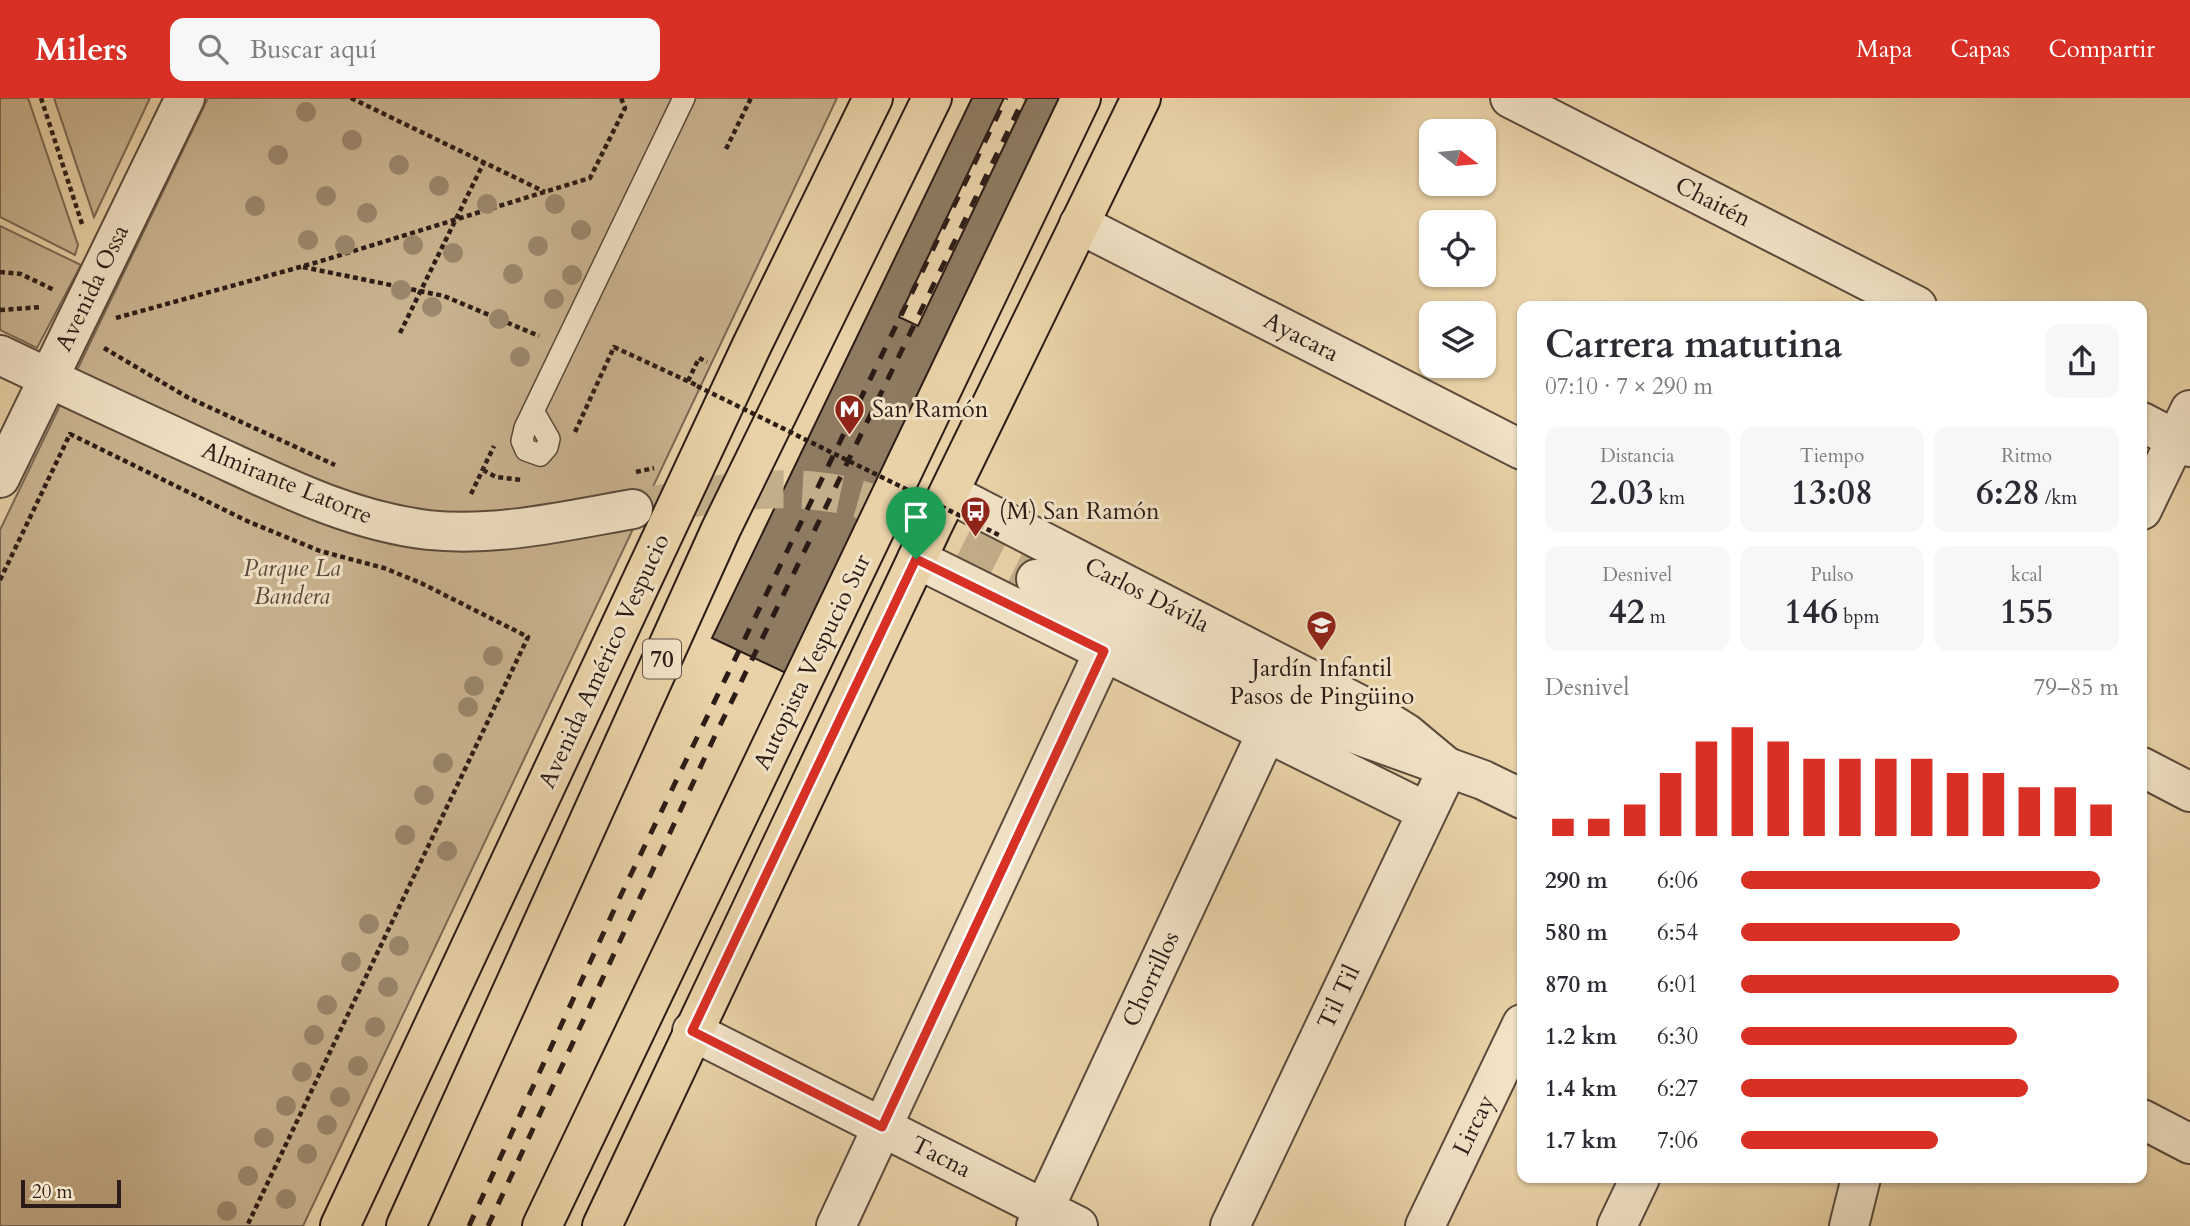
<!DOCTYPE html>
<html lang="es">
<head>
<meta charset="utf-8">
<style>
  body { margin:0; font-family:Cardo,serif; background:#f7f7f7; color:#2b2b33; height:100vh; display:flex; flex-direction:column; font-size:26px; white-space:nowrap }
  * { box-sizing:border-box; margin:0 }
  p { font-size:23px; color:#7c7c81 }
  .icon { flex:none; width:38px; height:38px; fill:none; stroke:currentColor; stroke-width:2; stroke-linecap:round; stroke-linejoin:round }
  .map { position:relative; flex:1; overflow:hidden }
  .side { position:absolute; left:1517px; top:203px; width:630px; height:882px; display:flex; flex-direction:column; background:#fff; border-radius:14px; box-shadow:0 2px 5px #0004 }
  .side>* { flex:none }
  .needle { width:46px; rotate:106deg }
  .buttons { position:absolute; left:1419px; top:21px; display:grid; gap:14px }
  .buttons a { display:grid; place-items:center; width:77px; height:77px; border-radius:14px; background:#fff; box-shadow:0 2px 5px #0004; font-size:35px }
  .scale { position:absolute; left:21px; bottom:18px; width:100px; box-sizing:border-box; padding-left:7px; border:4px solid #2c1c17; border-top:0; font-size:19px; line-height:24px; white-space:nowrap; color:#2c1c17; -webkit-text-stroke:5px #f1e2c6; paint-order:stroke }
  .pin { position:absolute; display:grid; place-items:center; width:60px; height:60px; color:#fff; margin:-72px -30px; border-radius:50% 50% 50% 0; rotate:-45deg; box-shadow:0 0 7px #0007 }
  .pin .icon { rotate:45deg }
  .round { display:grid; place-items:center; flex:none; width:74px; height:74px; border-radius:14px; background:#f7f7f7 }
  .head { display:flex; align-items:center; justify-content:space-between; height:119px; padding:0 28px }
  h1 { font-size:38px; font-weight:600; line-height:52px }
  .metrics { display:grid; grid-template-columns:repeat(3,1fr); gap:10px; height:119px; padding:7px 28px }
  .metrics div { display:grid; align-content:center; border-radius:14px; background:#f7f7f7; text-align:center }
  .metrics b { font-size:35px; font-weight:600 }
  .metrics small { font-size:19px; font-weight:400 }
  .metrics p { font-size:19px }
  .chart { height:196px; padding:14px 28px }
  .chart p { display:flex; justify-content:space-between }
  .chart svg { width:100%; height:126px; margin-top:7px; stroke:#d93025; stroke-width:6 }
  ul { padding:0 28px; list-style:none; font-size:23px }
  li { display:grid; grid-template-columns:112px 84px 1fr; align-items:center; height:52px }
  li i { height:18px; border-radius:9px; background:#d93025 }
  header { display:flex; align-items:center; gap:42px; box-sizing:border-box; height:98px; padding:0 35px; background:#d93025; color:#fff }
  header strong { font-size:33px }
  nav { display:flex; gap:38px; margin-inline-start:auto; font-size:24px }
  .search { width:490px; height:63px; background:#f7f7f7; display:flex; align-items:center; gap:18px; box-sizing:border-box; padding:0 24px; border-radius:14px; color:#7c7c81; font-size:26px }
  .map>svg:first-child { display:block }
</style>
</head>
<body>
<header>
<strong>Milers</strong>
<div class="search"><svg class="icon" aria-label="search" viewBox="0 0 24 24"><circle cx="10" cy="10" r="6"/><path d="M15 15l6 6"/></svg>Buscar aquí</div>
<nav><a>Mapa</a><a>Capas</a><a>Compartir</a></nav>
</header>
<div class="map">
<svg width="2190" height="1128" viewBox="0 0 2190 1128">
  <rect width="100%" height="100%" fill="#e9d2a7"/>
  <filter id="stains"><feTurbulence type="fractalNoise" baseFrequency=".00286" numOctaves="4"/><feColorMatrix values="0 0 0 0 .2 0 0 0 0 .09 0 0 0 0 .02 0 0 0 .5 -.17"/></filter>
  <radialGradient id="worn" r=".72"><stop offset=".6" stop-color="#630" stop-opacity="0"/><stop offset="1" stop-color="#630" stop-opacity=".3"/></radialGradient>
  <!-- green -->
  <path fill="#c9b38f" stroke="#7a6853" stroke-width="2" d="M 0,0 L 28,0 L 78,147 L 75,157 L 0,119 Z
    M 54,0 L 150,0 L 94,119 Z
    M 208,0 L 837,0 L 303,1128 L 0,1128 L 0,432 Z
    M 0,128 L 81,167 L 37,250 L 0,232 Z"/>
  <!-- building -->
  <path fill="#8e7b62" stroke="#2c1c17" stroke-width="2" d="M 972,0 L 1004,0 L 899,219 L 918,228 L 1027,0 L 1065,0 L 788,576 L 712,540 Z"/>
  <g fill="none" stroke-linecap="round" stroke-linejoin="round">
    <!-- tertiary-tunnel -->
    <path stroke="#c3ae8a" stroke-width="38" stroke-dasharray="38 19" stroke-linecap="butt" d="M 633,411 C 702,398 781,381 851,399 C 916,416 976,451 1036,481"/>
    <defs>
      <path id="service" d="M 533,313 L 549,341 L 547,349 L 540,357 L 526,352 L 522,343 L 525,330 L 684,0"/>
      <path id="minor" d="M 1510,0 L 1917,208
        M 1079,126 L 1522,352
        M 2142,324 L 2190,349
        M 949,395 L 1366,610 L 1406,635 L 1448,670 L 1230,1128
        M 2142,412 L 2190,312
        M 917,461 L 1427,714
        M 2142,669 L 2190,694
        M 692,933 L 1078,1128
        M 836,1128 L 1104,553
        M 1036,1128 L 1267,634
        M 1425,1128 L 1522,926
        M 1617,1128 L 1640,1080
        M 1849,1128 L 1861,1080"/>
      <path id="tertiary" d="M 0,257 C 69,290 138,322 208,354 C 278,386 350,423 428,432 C 497,439 565,423 633,411
        M 0,380 L 185,0
        M 1036,481 L 1327,626 L 1483,682 L 1522,701
        M 2142,1021 L 2190,1046"/>
      <path id="primary" d="M 340,1128 L 752,247 L 873,0
        M 602,1128 L 932,429 L 1141,0"/>
      <path id="motorway" d="M 406,1128 L 721,431 L 932,0
        M 542,1128 L 1081,0"/>
    </defs>
    <!-- service casing -->
    <use href="#service" stroke="#5b4a3b" stroke-width="24"/>
    <!-- minor casing -->
    <use href="#minor" stroke="#5b4a3b" stroke-width="42"/>
    <!-- tertiary casing -->
    <use href="#tertiary" stroke="#5b4a3b" stroke-width="42"/>
    <!-- primary casing -->
    <use href="#primary" stroke="#2c1c17" stroke-width="42"/>
    <!-- motorway casing -->
    <use href="#motorway" stroke="#2c1c17" stroke-width="42"/>
    <!-- path -->
    <path stroke="#2c1c17" stroke-width="4.5" stroke-dasharray="5 3.5" stroke-linecap="butt" d="M 41,0 L 82,126
      M 351,0 L 545,94
      M 726,51 L 751,0
      M 303,169 L 444,198 L 539,238
      M 0,174 L 21,176 L 54,192
      M 0,212 L 42,209
      M 116,220 L 318,164 L 590,80 L 625,10 L 621,0
      M 400,235 L 484,64
      M 104,250 L 187,299 L 335,367
      M 688,283 L 699,260 L 707,264
      M 575,334 L 614,249 L 696,287
      M 483,372 L 496,379 L 522,382
      M 636,374 L 654,370
      M 471,396 L 494,348
      M 0,482 L 70,336 L 247,423 L 320,453 L 384,470 L 421,485 L 528,539 L 247,1128"/>
    <!-- service -->
    <use href="#service" stroke="#f1e2c6" stroke-width="21"/>
    <!-- minor -->
    <use href="#minor" stroke="#f1e2c6" stroke-width="38"/>
    <!-- tertiary -->
    <use href="#tertiary" stroke="#f1e2c6" stroke-width="38"/>
    <!-- primary -->
    <use href="#primary" stroke="#e9d2a7" stroke-width="38"/>
    <!-- motorway -->
    <use href="#motorway" stroke="#e9d2a7" stroke-width="38"/>
    <!-- rail -->
    <path stroke="#2c1c17" stroke-width="5" stroke-dasharray="12 12" stroke-linecap="butt" d="M 469,1128 L 620,799 L 1006,0
      M 488,1128 L 712,644 L 1024,0"/>
    <!-- path-bridge -->
    <path stroke="#2c1c17" stroke-width="4.5" stroke-dasharray="5 3.5" stroke-linecap="butt" d="M 697,288 L 1001,438"/>
  </g>
  <!-- trees -->
  <g fill="#9b876c">
    <circle cx="306" cy="14" r="10"/>
    <circle cx="352" cy="42" r="10"/>
    <circle cx="278" cy="57" r="10"/>
    <circle cx="399" cy="67" r="10"/>
    <circle cx="439" cy="88" r="10"/>
    <circle cx="326" cy="98" r="10"/>
    <circle cx="487" cy="106" r="10"/>
    <circle cx="555" cy="106" r="10"/>
    <circle cx="255" cy="108" r="10"/>
    <circle cx="367" cy="115" r="10"/>
    <circle cx="581" cy="132" r="10"/>
    <circle cx="308" cy="142" r="10"/>
    <circle cx="345" cy="147" r="10"/>
    <circle cx="413" cy="147" r="10"/>
    <circle cx="538" cy="148" r="10"/>
    <circle cx="453" cy="155" r="10"/>
    <circle cx="513" cy="176" r="10"/>
    <circle cx="572" cy="177" r="10"/>
    <circle cx="401" cy="192" r="10"/>
    <circle cx="554" cy="201" r="10"/>
    <circle cx="432" cy="209" r="10"/>
    <circle cx="499" cy="221" r="10"/>
    <circle cx="520" cy="259" r="10"/>
    <circle cx="493" cy="558" r="10"/>
    <circle cx="474" cy="588" r="10"/>
    <circle cx="468" cy="609" r="10"/>
    <circle cx="443" cy="665" r="10"/>
    <circle cx="424" cy="697" r="10"/>
    <circle cx="405" cy="737" r="10"/>
    <circle cx="447" cy="753" r="10"/>
    <circle cx="369" cy="826" r="10"/>
    <circle cx="399" cy="848" r="10"/>
    <circle cx="351" cy="864" r="10"/>
    <circle cx="388" cy="889" r="10"/>
    <circle cx="327" cy="907" r="10"/>
    <circle cx="375" cy="929" r="10"/>
    <circle cx="314" cy="937" r="10"/>
    <circle cx="358" cy="968" r="10"/>
    <circle cx="302" cy="974" r="10"/>
    <circle cx="340" cy="999" r="10"/>
    <circle cx="286" cy="1008" r="10"/>
    <circle cx="327" cy="1027" r="10"/>
    <circle cx="264" cy="1040" r="10"/>
    <circle cx="307" cy="1056" r="10"/>
    <circle cx="248" cy="1078" r="10"/>
    <circle cx="286" cy="1101" r="10"/>
    <circle cx="227" cy="1113" r="10"/>
  </g>
  <g fill="none" stroke-linecap="round" stroke-linejoin="round">
    <defs>
      <path id="route" d="M 916,461 L 1104,553 L 882,1029 L 692,933 Z"/>
    </defs>
    <!-- route casing -->
    <use href="#route" stroke="#fff" stroke-width="14"/>
    <!-- route -->
    <use href="#route" stroke="#d93025" stroke-width="9"/>
  </g>
  <!-- icons -->
  <defs>
    <symbol id="metro-pin" viewBox="-11 -11 22 30"><path d="M0 17L-7.5 6A9.5 9.5 0 1 1 7.5 6Z" fill="#8f2418" stroke="#f1e2c6"/><path d="M-5.5 5V-5H-3L0 0L3-5H5.5V5H3V-.5L0 4L-3-.5V5Z" fill="#fff"/></symbol>
    <symbol id="bus-pin" viewBox="-11 -11 22 30"><path d="M0 17L-7.5 6A9.5 9.5 0 1 1 7.5 6Z" fill="#8f2418" stroke="#f1e2c6"/><path d="M-5-6H5V4H4V6H2V4H-2V6H-4V4H-5ZM-3.5-4V0h7V-4ZM-3.5 1.2v1.5H-2V1.2ZM2 1.2v1.5H3.5V1.2Z" fill="#fff"/></symbol>
    <symbol id="school-pin" viewBox="-11 -11 22 30"><path d="M0 17L-7.5 6A9.5 9.5 0 1 1 7.5 6Z" fill="#8f2418" stroke="#f1e2c6"/><path d="M0-5L7-2L0 1L-7-2ZM-4 1L0 2.5L4 1V4Q0 6-4 4Z" fill="#fff"/></symbol>
  </defs>
  <g fill-rule="evenodd">
    <use href="#metro-pin" x="832" y="294" width="35" height="47"/>
    <use href="#bus-pin" x="958" y="396" width="35" height="47"/>
    <use href="#school-pin" x="1304" y="510" width="35" height="47"/>
  </g>
  <g text-anchor="middle" dominant-baseline="central" stroke-width="6" stroke-linejoin="round" paint-order="stroke">
    <!-- shield labels -->
    <rect fill="#f1e2c6" stroke="#67574c" stroke-width="2" x="643" y="541.5" width="38" height="39" rx="5"/>
    <g font-size="23" font-weight="bold" fill="#2c1c17">
      <text x="662" y="561">70</text>
    </g>
    <!-- street labels -->
    <g font-size="24" fill="#2c1c17" stroke="#f1e2c6">
      <text transform="translate(1713 104) rotate(27)">Chaitén</text>
      <text transform="translate(92 190) rotate(-64)">Avenida Ossa</text>
      <text transform="translate(1301 239) rotate(27)">Ayacara</text>
      <text transform="translate(287 385) rotate(22)">Almirante Latorre</text>
      <text transform="translate(1147 497) rotate(27)">Carlos Dávila</text>
      <text transform="translate(604 563) rotate(-65)">Avenida Américo Vespucio</text>
      <text transform="translate(812 564) rotate(-64)">Autopista Vespucio Sur</text>
      <text transform="translate(1151 881) rotate(-65)">Chorrillos</text>
      <text transform="translate(1339 899) rotate(-65)">Til Til</text>
      <text transform="translate(1474 1027) rotate(-64)">Lircay</text>
      <text transform="translate(941 1059) rotate(27)">Tacna</text>
    </g>
    <!-- poi labels -->
    <g font-size="24" fill="#2c1c17" stroke="#f1e2c6" text-anchor="start">
      <text x="872" y="311">San Ramón</text>
      <text x="999" y="413">(M) San Ramón</text>
      <text x="1322" y="570" text-anchor="middle">Jardín Infantil<tspan x="1322" dy="28">Pasos de Pingüino</tspan></text>
    </g>
    <!-- park labels -->
    <g font-size="24" font-style="italic" fill="#5b493b" stroke="#f1e2c6">
      <text x="292" y="470">Parque La<tspan x="292" dy="28">Bandera</tspan></text>
    </g>
  </g>
  <rect width="100%" height="100%" filter="url(#stains)"/>
  <rect width="100%" height="100%" fill="url(#worn)"/>
</svg>
<div class="buttons">
<a><svg class="needle" viewBox="-14 -14 28 28"><path d="M0-13l5 13h-10z" fill="#e53935"/><path d="M0 13l5-13h-10z" fill="#7c7c81"/></svg></a>
<a><svg class="icon" aria-label="locate" viewBox="0 0 24 24"><circle cx="12" cy="12" r="6"/><path d="M12 2v4M12 18v4M2 12h4M18 12h4"/></svg></a>
<a><svg class="icon" aria-label="layers" viewBox="0 0 24 24"><path d="M12 4l9 5-9 5-9-5zM3 14l9 5 9-5"/></svg></a>
</div>
<div class="scale">20 m</div>
<div class="pin" style="left:916px;top:461px;background:#1e9e55"><svg class="icon" aria-label="arrive" viewBox="0 0 24 24"><path d="M6 21V4h12l-3 4 3 4H6"/></svg></div>
<section class="side">
<div class="head"><div><h1>Carrera matutina</h1><p>07:10 · 7 × 290 m</p></div><a class="round"><svg class="icon" aria-label="share" viewBox="0 0 24 24"><path d="M12 15V3M7 8l5-5 5 5M5 13v7h14v-7"/></svg></a></div>
<div class="metrics">
<div><p>Distancia</p><b>2.03<small> km</small></b></div>
<div><p>Tiempo</p><b>13:08</b></div>
<div><p>Ritmo</p><b>6:28<small> /km</small></b></div>
</div>
<div class="metrics">
<div><p>Desnivel</p><b>42<small> m</small></b></div>
<div><p>Pulso</p><b>146<small> bpm</small></b></div>
<div><p>kcal</p><b>155</b></div>
</div>
<div class="chart"><p><span>Desnivel</span>79–85 m</p>
<svg viewBox="0 0 160 44" preserveAspectRatio="none"><path d="M5 44V38M15 44V38M25 44V33M35 44V22M45 44V11M55 44V6M65 44V11M75 44V17M85 44V17M95 44V17M105 44V17M115 44V22M125 44V22M135 44V27M145 44V27M155 44V33"/></svg>
</div>
<ul>
<li><b>290 m</b>6:06<i style="width:95%"></i></li>
<li><b>580 m</b>6:54<i style="width:58%"></i></li>
<li><b>870 m</b>6:01<i style="width:100%"></i></li>
<li><b>1.2 km</b>6:30<i style="width:73%"></i></li>
<li><b>1.4 km</b>6:27<i style="width:76%"></i></li>
<li><b>1.7 km</b>7:06<i style="width:52%"></i></li>
</ul>
</section>
</div>
</body>
</html>
